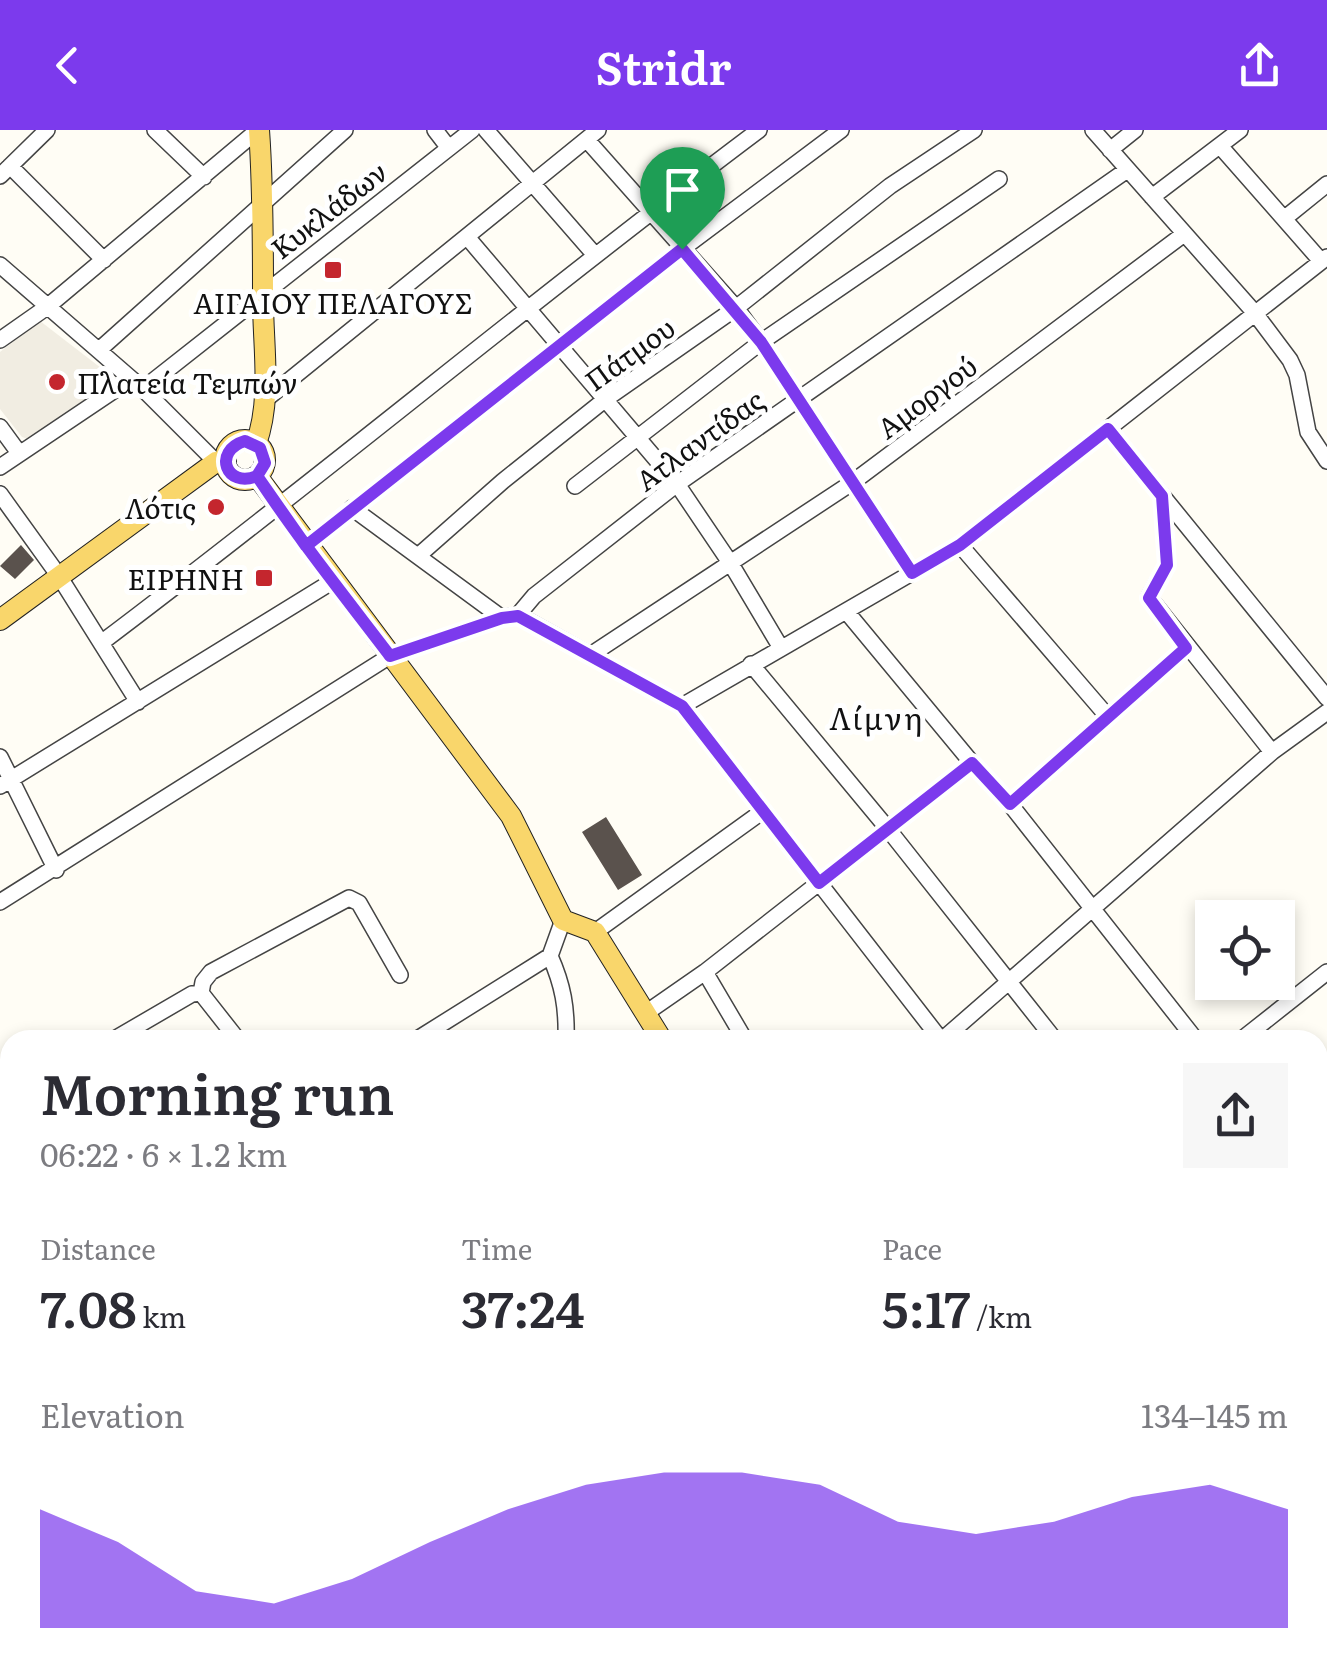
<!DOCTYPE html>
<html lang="en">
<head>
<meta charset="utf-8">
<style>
  body { margin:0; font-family:Literata,serif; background:#f7f7f7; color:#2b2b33; height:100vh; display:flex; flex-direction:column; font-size:38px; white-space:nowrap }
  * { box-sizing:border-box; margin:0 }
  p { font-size:32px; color:#7c7c81 }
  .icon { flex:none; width:55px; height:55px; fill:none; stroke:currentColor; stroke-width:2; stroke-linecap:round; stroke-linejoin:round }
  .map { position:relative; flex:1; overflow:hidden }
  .side { position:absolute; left:0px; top:900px; width:1328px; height:640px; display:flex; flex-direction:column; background:#fff; border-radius:30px 30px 0 0; box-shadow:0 5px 15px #0003 }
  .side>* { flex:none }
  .tools { position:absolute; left:1195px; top:770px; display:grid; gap:20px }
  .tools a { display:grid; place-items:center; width:100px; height:100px; border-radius:0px; background:#fff; box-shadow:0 5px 15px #0003; font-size:50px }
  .pin { position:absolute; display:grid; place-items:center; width:85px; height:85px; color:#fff; margin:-102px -42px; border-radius:50% 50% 50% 0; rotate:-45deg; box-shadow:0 0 10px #0007 }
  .pin .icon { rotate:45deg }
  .round { display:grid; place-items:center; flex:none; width:105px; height:105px; border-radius:0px; background:#f7f7f7 }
  .overview { display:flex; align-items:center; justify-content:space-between; height:170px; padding:0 40px }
  h1 { font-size:55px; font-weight:600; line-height:75px }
  .figures { display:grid; grid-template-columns:repeat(3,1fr); gap:15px; height:170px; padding:10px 40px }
  .figures div { display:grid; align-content:center }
  .figures b { font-size:50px; font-weight:600 }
  .figures small { font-size:28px; font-weight:400 }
  .figures p { font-size:28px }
  .chart { height:280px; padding:20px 40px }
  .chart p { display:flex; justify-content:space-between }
  .chart svg { width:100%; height:180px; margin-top:10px; fill:#7c3aed; opacity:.7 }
  header { display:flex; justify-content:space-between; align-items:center; height:130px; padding:0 40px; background:#7c3aed; color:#fff; font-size:45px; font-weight:600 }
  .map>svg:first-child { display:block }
</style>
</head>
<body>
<header><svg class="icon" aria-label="back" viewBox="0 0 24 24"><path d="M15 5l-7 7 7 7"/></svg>Stridr<svg class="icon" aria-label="share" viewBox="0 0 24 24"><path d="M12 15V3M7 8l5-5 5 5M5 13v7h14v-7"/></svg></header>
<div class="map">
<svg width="1327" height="1540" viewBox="0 0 1327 1540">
  <rect width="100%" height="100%" fill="#fffdf5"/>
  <!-- plaza -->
  <path fill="#f1ede2" d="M 40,191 L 114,248 L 114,256 L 30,310 L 22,307 L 0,279 L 0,222 Z"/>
  <!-- building -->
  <path fill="#5a524d" d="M 21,415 L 34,430 L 15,449 L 0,436 Z
    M 606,687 L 642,745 L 618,760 L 582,702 Z"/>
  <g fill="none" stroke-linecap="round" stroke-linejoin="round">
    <defs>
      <path id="minor" d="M 155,0 L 204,47
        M 435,0 L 448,17
        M 486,0 L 594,124
        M 1093,0 L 1254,182 L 1290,230 L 1297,245 L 1308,302 L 1327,331
        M 587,10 L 736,178 L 761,212 L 912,443
        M 1220,16 L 1321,131
        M 1110,20 L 1135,0
        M 10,36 L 104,130
        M 0,46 L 47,0
        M 1152,67 L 1240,0
        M 1285,88 L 1327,54
        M 468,108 L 677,354 L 731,434 L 781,518
        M 0,135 L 143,259 L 216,332
        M 0,210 L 47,177 L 258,0
        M 99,220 L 345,0
        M 143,259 L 472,0
        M 265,270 L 598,0
        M 0,297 L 19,323
        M 1108,299 L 1327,568
        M 0,337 L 131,249
        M 575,356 L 761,212 L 999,49
        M 0,364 L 59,446 L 138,572
        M 1162,365 L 1167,435 L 1149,467 L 1272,622
        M 352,378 L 502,488
        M 960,415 L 1108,587
        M 306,416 L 682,119 L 841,0
        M 418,426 L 503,351 L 607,268 L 736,178 L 890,56 L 974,0
        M 846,481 L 972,633 L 1010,674 L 1196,910
        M 518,485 L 682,576 L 941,910
        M 101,513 C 323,346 536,167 759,0
        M 592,524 L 853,352 L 1184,104
        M 751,534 L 888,699 L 1055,910
        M 682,576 L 960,415 L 1327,127
        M 0,627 L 56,740
        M 0,656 L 333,451
        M 1010,674 L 1186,518
        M 0,772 L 390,526 L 502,488 L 518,485 L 534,466 L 677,354 L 1127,40
        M 563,790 L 550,826 C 563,855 567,878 566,910
        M 595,802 L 763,681
        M 705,842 L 745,910
        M 201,863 L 203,852 L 211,842 L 349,768 L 359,773 L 400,845
        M 201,863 L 238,910
        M 646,883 L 705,842 L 972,633
        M 113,910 L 192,864 L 201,863
        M 416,910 L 550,826
        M 942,910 L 1272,622 L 1327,582
        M 1241,910 L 1327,842
        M 0,1032 L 10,1026
        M 0,1142 L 10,1137
        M 0,1174 L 10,1194
        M 0,1255 L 10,1250
        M 0,1440 L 10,1436
        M 0,1474 L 10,1495
        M 27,1530 L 31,1540
        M 281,1530 L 285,1540
        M 497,1530 L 498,1540
        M 645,1530 L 652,1540
        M 875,1530 L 882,1540
        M 47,1540 L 68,1530
        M 327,1540 L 347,1530
        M 578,1540 L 595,1530
        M 815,1540 L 830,1530
        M 984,1540 L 998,1530"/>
      <path id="major" d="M225 330a20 20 0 1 1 40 0a20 20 0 1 1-40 0Z
        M 256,314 C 273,266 262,212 263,162 C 263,107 263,54 259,0
        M 257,346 L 511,686 L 563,790 L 595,802 L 662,910
        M 0,490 L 216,332 L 226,331
        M 1318,1524 L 1327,1512
        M 1085,1530 L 1092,1540"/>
    </defs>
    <!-- minor casing -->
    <use href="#minor" stroke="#444" stroke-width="18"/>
    <!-- major casing -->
    <use href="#major" stroke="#222" stroke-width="22"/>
    <!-- minor -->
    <use href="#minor" stroke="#fff" stroke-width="15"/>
    <!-- major -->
    <use href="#major" stroke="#f9d66b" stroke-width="20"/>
  </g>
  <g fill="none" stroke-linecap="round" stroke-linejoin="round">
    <defs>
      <path id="route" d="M 682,119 L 306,416 L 257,346 C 226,359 212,321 245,311 L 260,318 L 265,333 L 257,346 C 298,408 345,467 390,526 L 502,488 L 518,486 L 682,576 L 819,753 L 972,633 L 1010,674 L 1186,518 L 1149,468 L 1167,435 L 1162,366 L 1108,299 L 960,415 L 912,443 L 761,212 L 682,119"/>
    </defs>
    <!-- route casing -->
    <use href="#route" stroke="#fff" stroke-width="20"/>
    <!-- route -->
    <use href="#route" stroke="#7c3aed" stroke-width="12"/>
  </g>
  <!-- markers -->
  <g fill="#c4262e" stroke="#fff" stroke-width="4">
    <rect x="323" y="130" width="20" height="20" rx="5"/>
    <circle cx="57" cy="252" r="10"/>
    <circle cx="216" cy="377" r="10"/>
    <rect x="254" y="438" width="20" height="20" rx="5"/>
  </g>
  <g text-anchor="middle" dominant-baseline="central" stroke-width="10" stroke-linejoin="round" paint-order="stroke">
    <!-- street labels -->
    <g font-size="28" fill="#111" stroke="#fff">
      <text transform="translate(328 79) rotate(-38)">Κυκλάδων</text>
      <text transform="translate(629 223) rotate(-36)">Πάτμου</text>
      <text transform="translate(926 266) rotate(-37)">Αμοργού</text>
      <text transform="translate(699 309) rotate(-36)">Ατλαντίδας</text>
    </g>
    <!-- poi labels -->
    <g font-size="28" fill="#111" stroke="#fff" text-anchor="end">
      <text x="333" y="172" text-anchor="middle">ΑΙΓΑΙΟΥ ΠΕΛΑΓΟΥΣ</text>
      <text x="77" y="252" text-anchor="start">Πλατεία Τεμπών</text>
      <text x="196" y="377">Λότις</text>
      <text x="244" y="448">ΕΙΡΗΝΗ</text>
    </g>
    <!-- neighbourhood labels -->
    <g font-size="30" letter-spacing="2.5" fill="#111" stroke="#fff">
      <text x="877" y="587">Λίμνη</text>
    </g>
  </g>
</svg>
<div class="tools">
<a><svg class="icon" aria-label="locate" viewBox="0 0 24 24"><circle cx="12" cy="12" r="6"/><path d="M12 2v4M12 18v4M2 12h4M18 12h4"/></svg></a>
</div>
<div class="pin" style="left:682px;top:119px;background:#1e9e55"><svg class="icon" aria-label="arrive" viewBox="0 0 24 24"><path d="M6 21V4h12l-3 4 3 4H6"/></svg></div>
<section class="side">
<div class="overview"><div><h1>Morning run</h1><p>06:22 · 6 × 1.2 km</p></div><a class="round"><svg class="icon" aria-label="share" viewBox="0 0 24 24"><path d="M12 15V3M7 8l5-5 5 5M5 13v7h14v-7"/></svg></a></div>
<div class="figures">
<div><p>Distance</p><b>7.08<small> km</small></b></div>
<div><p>Time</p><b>37:24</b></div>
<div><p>Pace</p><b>5:17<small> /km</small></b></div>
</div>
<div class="chart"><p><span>Elevation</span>134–145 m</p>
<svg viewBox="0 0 160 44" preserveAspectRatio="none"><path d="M0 44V15L10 23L20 35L30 38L40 32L50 23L60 15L70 9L80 6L90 6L100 9L110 18L120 21L130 18L140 12L150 9L160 15V44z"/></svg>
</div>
</section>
</div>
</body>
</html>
